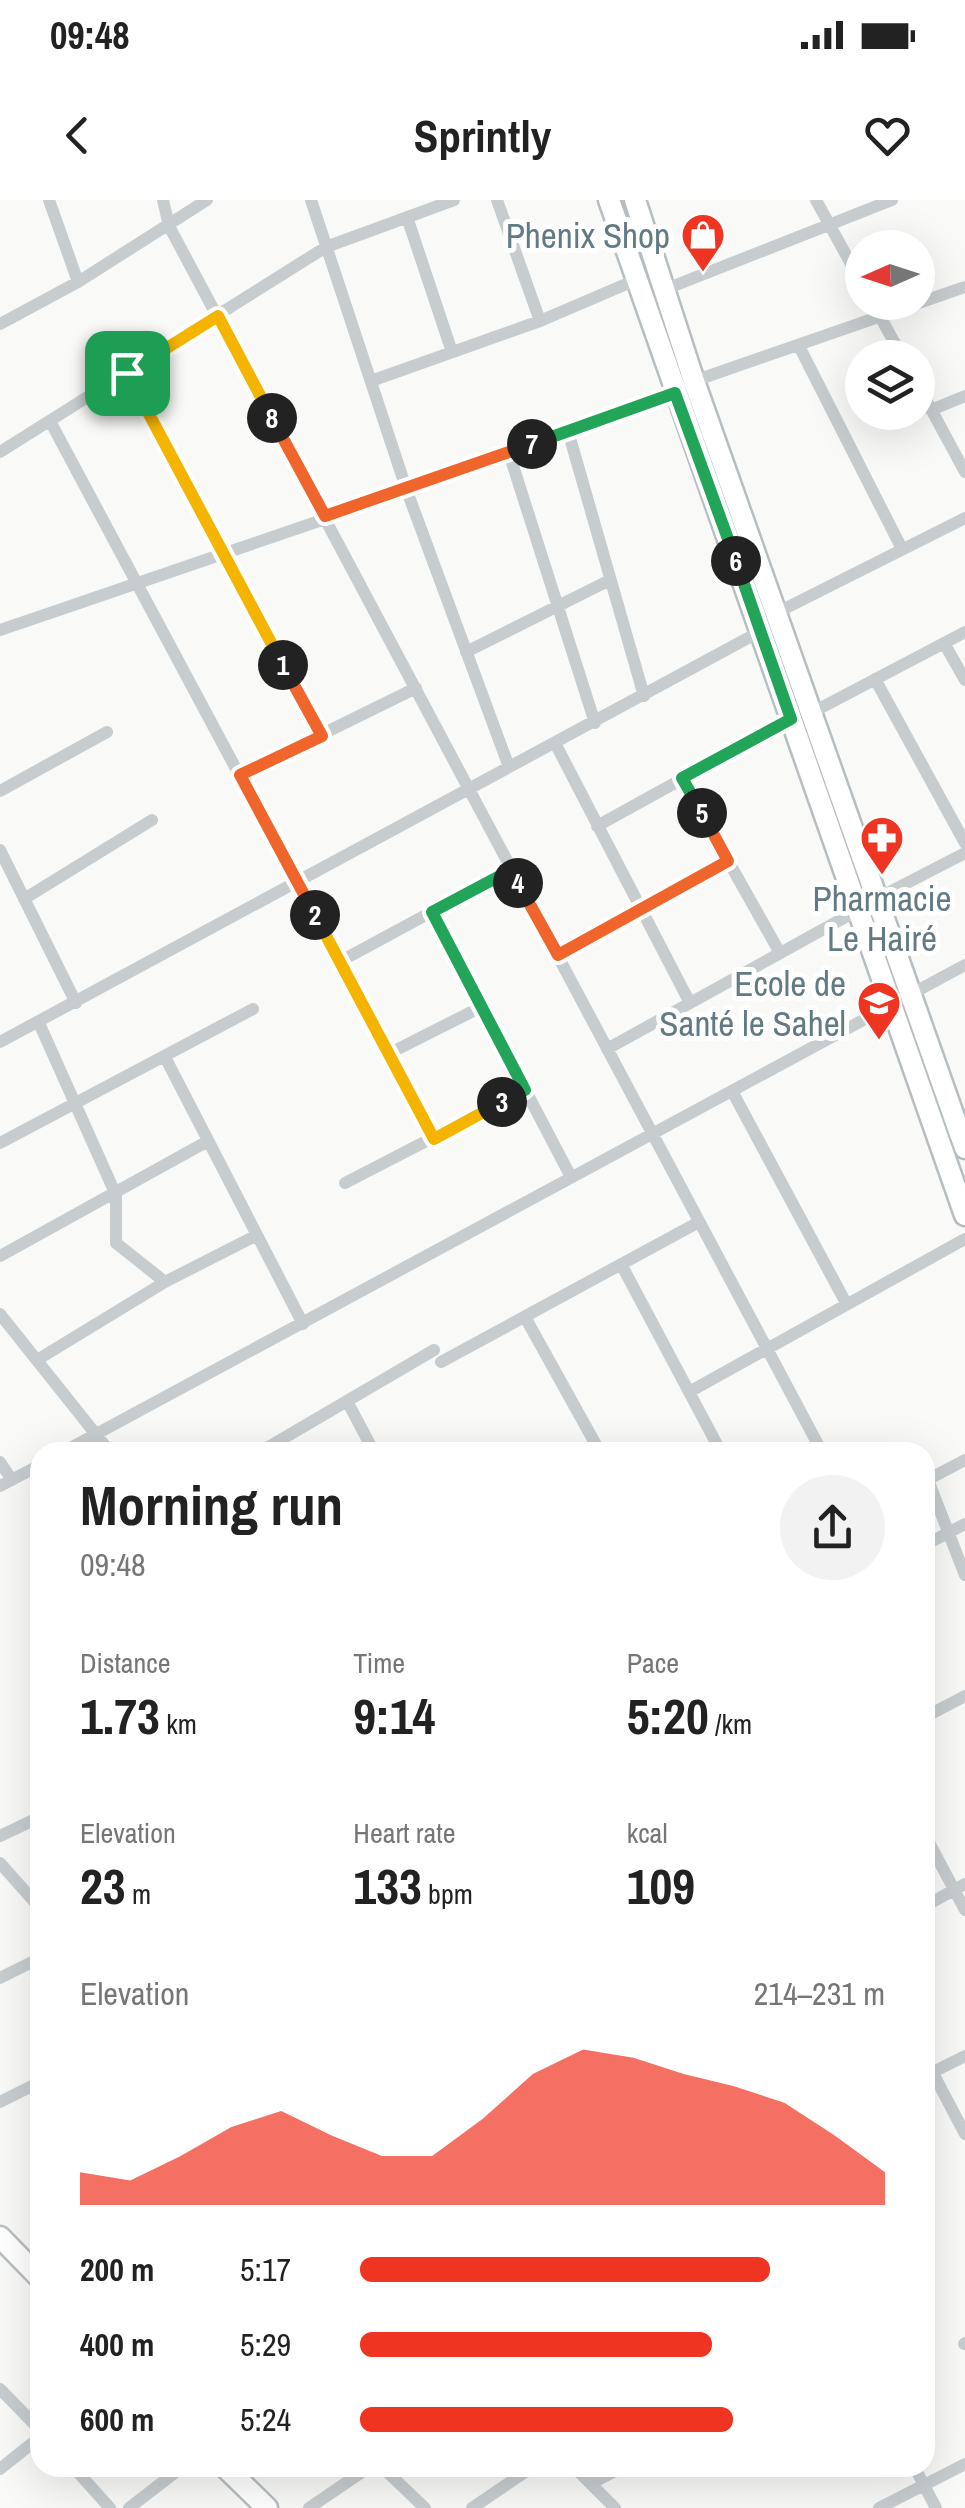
<!DOCTYPE html>
<html lang="en">
<head>
<meta charset="utf-8">
<style>
  body { margin:0; font-family:"Archivo Narrow",sans-serif; background:#f2f2f2; color:#222; height:100vh; display:flex; flex-direction:column; font-size:38px; white-space:nowrap }
  * { box-sizing:border-box; margin:0 }
  p { font-size:32px; color:#767676 }
  .icon { flex:none; width:55px; height:55px; fill:none; stroke:currentColor; stroke-width:2; stroke-linecap:round; stroke-linejoin:round }
  .map { position:relative; flex:1; overflow:hidden }
  .side { position:absolute; left:30px; top:1242px; width:905px; height:1035px; display:flex; flex-direction:column; background:#fff; border-radius:30px; box-shadow:0 10px 40px #0002 }
  .side>* { flex:none }
  .needle { width:65px; rotate:267deg }
  .buttons { position:absolute; left:845px; top:30px; display:grid; gap:20px }
  .buttons a { display:grid; place-items:center; width:90px; height:90px; border-radius:50%; background:#fff; box-shadow:0 10px 40px #0002; font-size:50px }
  .pin { position:absolute; display:grid; place-items:center; width:85px; height:85px; color:#fff; margin:-42px; border-radius:20px; box-shadow:0 5px 15px #0006 }
  .km { position:absolute; width:50px; height:50px; margin:-25px; border-radius:50%; background:#222; color:#fff; font-size:28px; line-height:50px; text-align:center }
  .round { display:grid; place-items:center; flex:none; width:105px; height:105px; border-radius:52px; background:#f2f2f2 }
  .head { display:flex; align-items:center; justify-content:space-between; height:170px; padding:0 50px }
  h1 { font-size:55px; font-weight:800; line-height:75px }
  .figures { display:grid; grid-template-columns:repeat(3,1fr); gap:15px; height:170px; padding:10px 50px }
  .figures div { display:grid; align-content:center }
  .figures b { font-size:50px; font-weight:800 }
  .figures small { font-size:28px; font-weight:400 }
  .figures p { font-size:28px }
  .chart { height:280px; padding:20px 50px }
  .chart p { display:flex; justify-content:space-between }
  .chart svg { width:100%; height:180px; margin-top:10px; fill:#ef3421; opacity:.7 }
  ul { padding:0 50px; list-style:none; font-size:32px }
  li { display:grid; grid-template-columns:160px 120px 1fr; align-items:center; height:75px }
  li i { height:25px; border-radius:12px; background:#ef3421 }
  .status { display:flex; justify-content:space-between; align-items:center; height:70px; padding:0 50px; background:#fff; direction:ltr }
  .status svg { height:28px; fill:currentColor }
  header { display:flex; justify-content:space-between; align-items:center; height:130px; padding:0 50px; background:#fff; font-size:45px; font-weight:800 }
  .map>svg:first-child { display:block }
</style>
</head>
<body>
<div class="status"><b>09:48</b><svg viewBox="0 0 49 12"><path d="M0 12V9h3v3zM5 12V6h3v6zM10 12V3h3v9zM15 12V0h3v12zM26 1h20v11H26zM47 4h2v5h-2z"/></svg></div>
<header><svg class="icon" aria-label="back" viewBox="0 0 24 24"><path d="M15 5l-7 7 7 7"/></svg>Sprintly<svg class="icon" aria-label="heart" viewBox="0 0 24 24"><path d="M12 20l-8-8c-3-5 5-10 8-4 3-6 11-1 8 4z"/></svg></header>
<div class="map">
<svg width="965" height="2308" viewBox="0 0 965 2308">
  <rect width="100%" height="100%" fill="#f9f9f7"/>
  <g fill="none" stroke-linecap="round" stroke-linejoin="round">
    <defs>
      <path id="primary" d="M 609,0 L 965,1015
        M 635,0 L 694,181 L 965,948"/>
      <path id="trunk" d="M 0,2037 L 40,2078
        M 226,2268 L 267,2308"/>
    </defs>
    <!-- primary casing -->
    <use href="#primary" stroke="#b7bec1" stroke-width="25"/>
    <!-- trunk casing -->
    <use href="#trunk" stroke="#b9bec0" stroke-width="25"/>
    <!-- minor -->
    <path stroke="#c7cccf" stroke-width="12" d="M 49,0 L 78,82
      M 163,0 L 169,26 L 822,1252
      M 311,0 L 407,291 L 509,567
      M 497,0 L 540,121
      M 816,0 L 862,84
      M 407,17 L 452,152
      M 666,89 L 892,0
      M 872,102 L 903,158
      M 0,124 L 78,82 L 207,0
      M 799,146 L 902,349
      M 127,173 L 322,536
      M 371,181 L 540,121 L 638,79
      M 918,185 L 965,272
      M 931,210 L 965,196
      M 50,221 L 434,939
      M 568,231 L 644,496
      M 0,252 L 326,47 L 454,0
      M 509,253 L 595,523
      M 776,413 L 965,318
      M 0,430 L 407,291 L 675,193 L 694,181 L 965,87
      M 944,443 L 965,480
      M 466,452 L 610,380
      M 875,479 L 965,643
      M 813,512 L 965,432
      M 555,543 L 690,803
      M 239,575 L 416,488
      M 682,579 L 780,753
      M 0,591 L 107,532
      M 597,626 L 791,519
      M 0,650 L 76,803
      M 878,698 L 965,653
      M 24,699 L 152,620
      M 432,712 L 571,977
      M 558,755 L 728,661
      M 339,762 L 511,669
      M 39,823 L 116,995 L 116,1043 L 165,1082
      M 0,842 L 761,431
      M 607,849 L 860,709
      M 388,854 L 481,807
      M 165,857 L 303,1124
      M 732,891 L 846,1103
      M 0,943 L 253,809
      M 345,983 L 525,890
      M 0,1056 L 208,941
      M 621,1064 L 721,1252
      M 0,1114 L 110,1252
      M 525,1117 L 600,1252
      M 37,1160 L 165,1082 L 257,1035
      M 441,1162 L 699,1022
      M 689,1192 L 965,1039
      M 347,1201 L 374,1252
      M 63,1252 L 965,765
      M 260,1252 L 434,1150
      M 0,1262 L 12,1280
      M 928,1280 L 965,1375
      M 925,1281 L 965,1260
      M 0,1286 L 40,1265
      M 925,1345 L 965,1324
      M 925,1517 L 965,1496
      M 925,1635 L 965,1710
      M 0,1636 L 40,1617
      M 0,1663 L 40,1708
      M 925,1706 L 965,1684
      M 0,1778 L 40,1758
      M 925,1858 L 965,1934
      M 927,1875 L 965,1856
      M 0,1902 L 40,1882
      M 964,2144 L 965,2143
      M 0,2189 L 40,2230
      M 74,2268 L 110,2308
      M 383,2268 L 425,2308
      M 575,2268 L 615,2308
      M 915,2268 L 936,2308
      M 0,2269 L 40,2237
      M 592,2283 L 621,2268
      M 129,2308 L 181,2268
      M 309,2308 L 368,2268
      M 472,2308 L 531,2268
      M 879,2308 L 965,2264"/>
    <!-- primary -->
    <use href="#primary" stroke="#fff" stroke-width="20"/>
    <!-- trunk -->
    <use href="#trunk" stroke="#fff" stroke-width="20"/>
  </g>
  <g fill="none" stroke-linecap="round" stroke-linejoin="round">
    <defs>
      <path id="split-1" d="M 127,173 L 283,465"/>
      <path id="split-2" d="M 283,465 L 322,536 L 240,575 L 315,715"/>
      <path id="split-3" d="M 315,715 L 434,939 L 502,902"/>
      <path id="split-4" d="M 502,902 L 525,890 L 432,712 L 511,670 L 518,683"/>
      <path id="split-5" d="M 518,683 L 558,755 L 728,661 L 702,613"/>
      <path id="split-6" d="M 702,613 L 682,578 L 791,519 L 736,361"/>
      <path id="split-7" d="M 532,244 L 675,193 L 736,361"/>
      <path id="split-8" d="M 272,218 L 325,316 L 532,244"/>
      <path id="split-9" d="M 127,173 L 218,116 L 272,218"/>
    </defs>
    <!-- split-1 casing -->
    <use href="#split-1" stroke="#fff" stroke-width="20"/>
    <!-- split-2 casing -->
    <use href="#split-2" stroke="#fff" stroke-width="20"/>
    <!-- split-3 casing -->
    <use href="#split-3" stroke="#fff" stroke-width="20"/>
    <!-- split-4 casing -->
    <use href="#split-4" stroke="#fff" stroke-width="20"/>
    <!-- split-5 casing -->
    <use href="#split-5" stroke="#fff" stroke-width="20"/>
    <!-- split-6 casing -->
    <use href="#split-6" stroke="#fff" stroke-width="20"/>
    <!-- split-7 casing -->
    <use href="#split-7" stroke="#fff" stroke-width="20"/>
    <!-- split-8 casing -->
    <use href="#split-8" stroke="#fff" stroke-width="20"/>
    <!-- split-9 casing -->
    <use href="#split-9" stroke="#fff" stroke-width="20"/>
    <!-- split-1 -->
    <use href="#split-1" stroke="#f5b400" stroke-width="12"/>
    <!-- split-2 -->
    <use href="#split-2" stroke="#f0652b" stroke-width="12"/>
    <!-- split-3 -->
    <use href="#split-3" stroke="#f5b400" stroke-width="12"/>
    <!-- split-4 -->
    <use href="#split-4" stroke="#22a559" stroke-width="12"/>
    <!-- split-5 -->
    <use href="#split-5" stroke="#f0652b" stroke-width="12"/>
    <!-- split-6 -->
    <use href="#split-6" stroke="#22a559" stroke-width="12"/>
    <!-- split-7 -->
    <use href="#split-7" stroke="#22a559" stroke-width="12"/>
    <!-- split-8 -->
    <use href="#split-8" stroke="#f0652b" stroke-width="12"/>
    <!-- split-9 -->
    <use href="#split-9" stroke="#f5b400" stroke-width="12"/>
  </g>
  <!-- icons -->
  <defs>
    <symbol id="shop-pin" viewBox="-11 -11 22 30"><path d="M0 17L-7.5 6A9.5 9.5 0 1 1 7.5 6Z" fill="#ef3421" stroke="#fff"/><path d="M-5-2.5h2.3a2.7 3.5 0 0 1 5.4 0H5L5.5 6h-11ZM-1.5-2.5h3a1.5 2.3 0 0 0-3 0Z" fill="#fff"/></symbol>
    <symbol id="pharmacy-pin" viewBox="-11 -11 22 30"><path d="M0 17L-7.5 6A9.5 9.5 0 1 1 7.5 6Z" fill="#ef3421" stroke="#fff"/><path d="M-2-6h4v4h4v4h-4v4h-4v-4h-4v-4h4Z" fill="#fff"/></symbol>
    <symbol id="school-pin" viewBox="-11 -11 22 30"><path d="M0 17L-7.5 6A9.5 9.5 0 1 1 7.5 6Z" fill="#ef3421" stroke="#fff"/><path d="M0-5L7-2L0 1L-7-2ZM-4 1L0 2.5L4 1V4Q0 6-4 4Z" fill="#fff"/></symbol>
  </defs>
  <g fill-rule="evenodd">
    <use href="#shop-pin" x="678" y="10" width="50" height="68"/>
    <use href="#pharmacy-pin" x="857" y="613" width="50" height="68"/>
    <use href="#school-pin" x="854" y="778" width="50" height="68"/>
  </g>
  <g text-anchor="middle" dominant-baseline="central" stroke-width="10" stroke-linejoin="round" paint-order="stroke">
    <!-- poi labels -->
    <g font-size="35" fill="#627a84" stroke="#fff" text-anchor="end">
      <text x="670" y="35">Phenix Shop</text>
      <text x="882" y="698" text-anchor="middle">Pharmacie<tspan x="882" dy="40">Le Hairé</tspan></text>
      <text x="846" y="783">Ecole de<tspan x="846" dy="40">Santé le Sahel</tspan></text>
    </g>
  </g>
</svg>
<div class="buttons">
<a><svg class="needle" viewBox="-14 -14 28 28"><path d="M0-13l5 13h-10z" fill="#e53935"/><path d="M0 13l5-13h-10z" fill="#767676"/></svg></a>
<a><svg class="icon" aria-label="layers" viewBox="0 0 24 24"><path d="M12 4l9 5-9 5-9-5zM3 14l9 5 9-5"/></svg></a>
</div>
<div class="pin" style="left:127px;top:173px;background:#1e9e55"><svg class="icon" aria-label="arrive" viewBox="0 0 24 24"><path d="M6 21V4h12l-3 4 3 4H6"/></svg></div>
<b class="km" style="left:283px;top:465px">1</b>
<b class="km" style="left:315px;top:715px">2</b>
<b class="km" style="left:502px;top:902px">3</b>
<b class="km" style="left:518px;top:683px">4</b>
<b class="km" style="left:702px;top:613px">5</b>
<b class="km" style="left:736px;top:361px">6</b>
<b class="km" style="left:532px;top:244px">7</b>
<b class="km" style="left:272px;top:218px">8</b>
<section class="side">
<div class="head"><div><h1>Morning run</h1><p>09:48</p></div><a class="round"><svg class="icon" aria-label="share" viewBox="0 0 24 24"><path d="M12 15V3M7 8l5-5 5 5M5 13v7h14v-7"/></svg></a></div>
<div class="figures">
<div><p>Distance</p><b>1.73<small> km</small></b></div>
<div><p>Time</p><b>9:14</b></div>
<div><p>Pace</p><b>5:20<small> /km</small></b></div>
</div>
<div class="figures">
<div><p>Elevation</p><b>23<small> m</small></b></div>
<div><p>Heart rate</p><b>133<small> bpm</small></b></div>
<div><p>kcal</p><b>109</b></div>
</div>
<div class="chart"><p><span>Elevation</span>214–231 m</p>
<svg viewBox="0 0 160 44" preserveAspectRatio="none"><path d="M0 44V36L10 38L20 32L30 25L40 21L50 27L60 32L70 32L80 23L90 12L100 6L110 8L120 12L130 15L140 19L150 27L160 36V44z"/></svg>
</div>
<ul>
<li><b>200 m</b>5:17<i style="width:78%"></i></li>
<li><b>400 m</b>5:29<i style="width:67%"></i></li>
<li><b>600 m</b>5:24<i style="width:71%"></i></li>
</ul>
</section>
</div>
</body>
</html>
